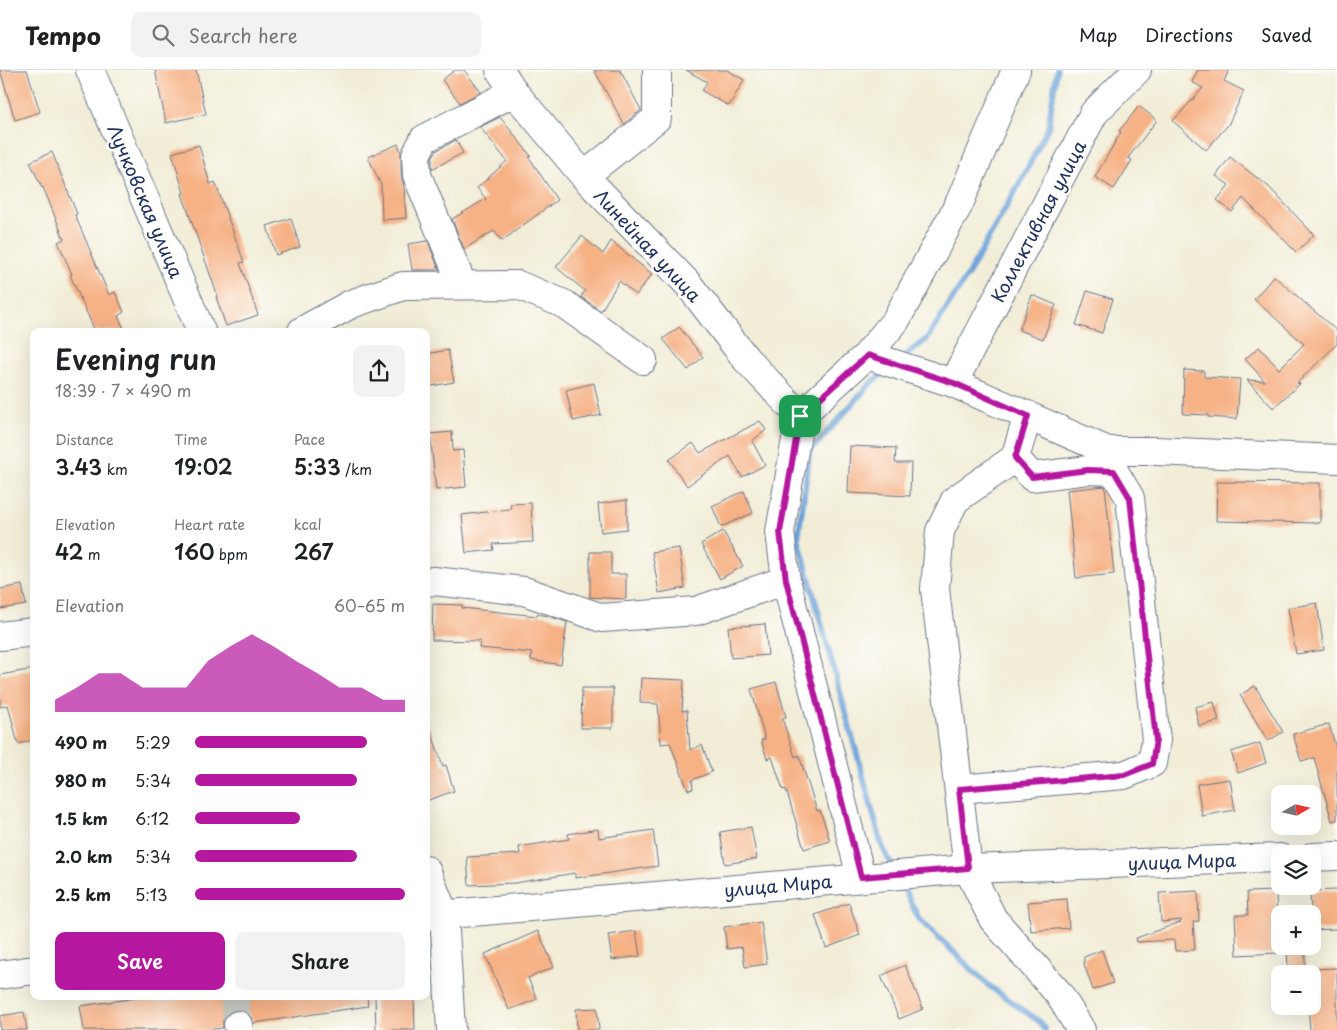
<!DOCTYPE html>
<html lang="en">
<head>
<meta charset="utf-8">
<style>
  body { margin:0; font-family:"Playpen Sans",sans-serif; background:#f2f2f2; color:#202124; height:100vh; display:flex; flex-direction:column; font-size:19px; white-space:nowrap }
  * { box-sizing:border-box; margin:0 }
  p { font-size:16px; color:#757577 }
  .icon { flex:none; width:28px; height:28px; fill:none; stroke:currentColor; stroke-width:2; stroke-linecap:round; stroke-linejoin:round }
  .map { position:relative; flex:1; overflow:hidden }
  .side { position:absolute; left:30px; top:258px; width:400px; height:672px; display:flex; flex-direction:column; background:#fff; border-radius:10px; box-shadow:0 5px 20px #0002 }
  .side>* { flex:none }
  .needle { width:32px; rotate:81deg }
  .tools { position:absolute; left:1271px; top:715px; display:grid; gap:10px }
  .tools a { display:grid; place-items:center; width:50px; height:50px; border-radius:10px; background:#fff; box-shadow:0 5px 20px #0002; font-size:25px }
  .pin { position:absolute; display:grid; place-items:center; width:42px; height:42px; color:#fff; margin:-21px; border-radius:10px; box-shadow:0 2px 8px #0006 }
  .round { display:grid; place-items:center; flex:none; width:52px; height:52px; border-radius:10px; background:#f2f2f2 }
  .head { display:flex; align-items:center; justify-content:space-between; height:85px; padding:0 25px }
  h1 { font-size:28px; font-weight:600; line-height:38px }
  .metrics { display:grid; grid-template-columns:repeat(3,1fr); gap:8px; height:85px; padding:5px 25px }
  .metrics div { display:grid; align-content:center }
  .metrics b { font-size:21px; font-weight:600 }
  .metrics small { font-size:14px; font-weight:400 }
  .metrics p { font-size:14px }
  .chart { height:140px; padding:10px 25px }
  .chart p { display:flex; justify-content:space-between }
  .chart svg { width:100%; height:90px; margin-top:5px; fill:#b5179e; opacity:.7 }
  .action { display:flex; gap:10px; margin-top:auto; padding:10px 25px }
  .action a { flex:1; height:58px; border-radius:10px; background:#b5179e; color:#fff; font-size:20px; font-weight:600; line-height:58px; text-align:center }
  .action a+a { background:#f2f2f2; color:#202124 }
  ul { padding:0 25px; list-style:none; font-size:16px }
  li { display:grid; grid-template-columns:80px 60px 1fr; align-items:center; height:38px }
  li i { height:12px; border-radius:6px; background:#b5179e }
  header { display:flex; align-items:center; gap:30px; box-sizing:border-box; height:70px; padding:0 25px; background:#fff; border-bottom:1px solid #e0e0e0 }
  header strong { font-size:24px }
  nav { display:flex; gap:28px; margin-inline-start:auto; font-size:18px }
  .search { width:350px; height:45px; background:#f2f2f2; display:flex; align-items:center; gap:12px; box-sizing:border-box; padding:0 18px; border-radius:10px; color:#757577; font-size:19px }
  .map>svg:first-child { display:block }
</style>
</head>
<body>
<header>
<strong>Tempo</strong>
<div class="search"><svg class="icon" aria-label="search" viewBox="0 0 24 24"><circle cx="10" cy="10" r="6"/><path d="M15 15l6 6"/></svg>Search here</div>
<nav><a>Map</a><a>Directions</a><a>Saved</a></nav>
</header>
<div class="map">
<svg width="1337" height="960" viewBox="0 0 1337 960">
  <rect width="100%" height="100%" fill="#fdfcf7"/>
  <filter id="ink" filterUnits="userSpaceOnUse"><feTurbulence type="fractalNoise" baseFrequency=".02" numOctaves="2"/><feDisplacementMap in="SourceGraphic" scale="10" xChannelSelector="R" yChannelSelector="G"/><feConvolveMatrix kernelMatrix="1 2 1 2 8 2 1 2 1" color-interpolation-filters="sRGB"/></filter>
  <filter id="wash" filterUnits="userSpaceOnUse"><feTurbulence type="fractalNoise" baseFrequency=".0096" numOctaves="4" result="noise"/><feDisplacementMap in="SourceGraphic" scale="20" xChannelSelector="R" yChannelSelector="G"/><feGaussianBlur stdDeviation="1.12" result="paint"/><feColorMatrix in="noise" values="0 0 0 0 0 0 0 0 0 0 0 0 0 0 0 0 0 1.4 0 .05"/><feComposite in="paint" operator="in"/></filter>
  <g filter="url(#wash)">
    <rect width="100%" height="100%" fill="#f1edd7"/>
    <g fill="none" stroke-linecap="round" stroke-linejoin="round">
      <!-- stream -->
      <path stroke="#6ba1d8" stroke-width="6" d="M 902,288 L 927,269 L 969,203 L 1022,109 L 1048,58 L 1057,0
        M 888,299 L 871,313 L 810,381 L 798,468 L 882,776 L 894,800
        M 900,811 L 919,849 L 988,915 L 1040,952 L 1045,960"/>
    </g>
    <g id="blocks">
      <!-- building -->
      <path fill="#f6b184" d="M 0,0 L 27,0 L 40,42 L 15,50 Z
        M 155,0 L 196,0 L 206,44 L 166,53 Z
        M 455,0 L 464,0 L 481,22 L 460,33 L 442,10 Z
        M 594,0 L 620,0 L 641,40 L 624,54 Z
        M 686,0 L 727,0 L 744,10 L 729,36 L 702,21 L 707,12 Z
        M 1198,0 L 1229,0 L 1224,11 L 1244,21 L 1228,55 L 1206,80 L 1173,51 L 1203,18 L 1192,12 Z
        M 1139,36 L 1157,50 L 1128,88 L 1132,90 L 1114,119 L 1095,107 L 1121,62 L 1119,61 Z
        M 500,47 L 531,86 L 529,87 L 557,130 L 502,171 L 494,161 L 464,179 L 452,149 L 486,129 L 477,118 L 507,91 L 480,57 Z
        M 456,70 L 463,83 L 432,99 L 432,88 L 436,81 Z
        M 398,74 L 401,82 L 401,106 L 404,116 L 406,148 L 382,150 L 381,115 L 368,87 Z
        M 199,75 L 210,114 L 215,112 L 244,192 L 240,193 L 258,245 L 226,256 L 216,227 L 218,227 L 182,124 L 184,123 L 172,83 Z
        M 52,82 L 77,144 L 75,145 L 109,225 L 115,222 L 124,242 L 118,246 L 125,261 L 95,261 L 70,205 L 72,204 L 58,172 L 64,169 L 43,117 L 42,118 L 30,92 Z
        M 1230,87 L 1268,116 L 1314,165 L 1296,182 L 1243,128 L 1232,142 L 1217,130 L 1229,115 L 1216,106 Z
        M 291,148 L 300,177 L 276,185 L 267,156 Z
        M 582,166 L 603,184 L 611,171 L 652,204 L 636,225 L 619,211 L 601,241 L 581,227 L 585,221 L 556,197 Z
        M 428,171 L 439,200 L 412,200 L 408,174 Z
        M 1274,206 L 1337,261 L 1337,274 L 1297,313 L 1300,314 L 1273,338 L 1247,310 L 1265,311 L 1245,289 L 1259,277 L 1279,299 L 1304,274 L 1254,229 Z
        M 1087,221 L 1113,229 L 1102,263 L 1076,255 Z
        M 1032,225 L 1056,235 L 1043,269 L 1019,260 Z
        M 679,257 L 703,287 L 688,300 L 663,269 Z
        M 448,280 L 454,312 L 426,317 L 426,284 Z
        M 1184,300 L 1204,301 L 1204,307 L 1240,309 L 1237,349 L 1208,347 L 1208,345 L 1183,344 Z
        M 594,313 L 601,345 L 573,351 L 566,320 Z
        M 760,351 L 766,360 L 752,371 L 765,395 L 742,407 L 730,386 L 687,416 L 669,390 L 693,373 L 700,383 Z
        M 452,362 L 453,381 L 463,380 L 466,417 L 436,420 L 430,364 Z
        M 850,376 L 896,378 L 895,393 L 911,393 L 910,426 L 848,423 Z
        M 1217,412 L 1320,413 L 1320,453 L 1216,451 Z
        M 1105,416 L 1114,504 L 1076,508 L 1067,420 Z
        M 744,421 L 753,443 L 721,457 L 712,436 Z
        M 627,430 L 627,459 L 601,462 L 598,434 Z
        M 531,433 L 533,472 L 493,474 L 494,480 L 466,483 L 462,445 L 511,439 L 510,434 Z
        M 723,461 L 743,496 L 720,509 L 701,474 Z
        M 679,478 L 685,518 L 659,523 L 652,482 Z
        M 590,482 L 611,482 L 611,504 L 626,504 L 626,529 L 590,527 Z
        M 22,515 L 26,535 L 0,539 L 0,519 Z
        M 1317,533 L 1324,580 L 1296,584 L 1288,538 Z
        M 433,534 L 462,535 L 462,538 L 537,546 L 537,544 L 548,546 L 567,552 L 561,595 L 531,590 L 532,583 L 479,578 L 480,571 L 432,570 Z
        M 765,554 L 768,585 L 731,588 L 728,557 Z
        M 34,599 L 34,670 L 18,674 L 8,635 L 0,637 L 0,605 Z
        M 641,608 L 684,610 L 682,641 L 687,640 L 690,680 L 702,675 L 712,702 L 692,710 L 693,719 L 688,720 L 670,673 L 661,674 L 658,634 L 640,633 Z
        M 776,612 L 786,647 L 782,648 L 795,687 L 799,685 L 817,741 L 820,740 L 830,771 L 804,779 L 786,719 L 783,720 L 772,687 L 767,689 L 761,670 L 765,669 L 751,619 Z
        M 1255,616 L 1283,662 L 1268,671 L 1240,625 Z
        M 582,618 L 613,618 L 613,658 L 581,658 Z
        M 1214,632 L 1219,651 L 1199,656 L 1195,637 Z
        M 1329,654 L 1337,682 L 1337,750 L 1332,751 L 1314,688 L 1301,691 L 1293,664 Z
        M 426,656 L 429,656 L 443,696 L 446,695 L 454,721 L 426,731 Z
        M 1260,673 L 1266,693 L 1238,703 L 1231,682 Z
        M 1230,709 L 1235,740 L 1202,746 L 1197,714 Z
        M 751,757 L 757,789 L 725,794 L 720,762 Z
        M 598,759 L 599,768 L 653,760 L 658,796 L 575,808 L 575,803 L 515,813 L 469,815 L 467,787 L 520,784 L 519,777 L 569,769 L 568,764 Z
        M 1337,820 L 1337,859 L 1312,860 L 1310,821 Z
        M 1198,821 L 1199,851 L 1193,852 L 1195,880 L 1175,881 L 1174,870 L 1137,872 L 1136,868 L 1181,852 L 1181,850 L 1161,852 L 1159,823 Z
        M 1276,821 L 1278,883 L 1237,885 L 1235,845 L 1248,845 L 1247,822 Z
        M 1067,829 L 1069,858 L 1031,861 L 1028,832 Z
        M 849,833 L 860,865 L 826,878 L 815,845 Z
        M 761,852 L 767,894 L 745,897 L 742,877 L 727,879 L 724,857 Z
        M 538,861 L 554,897 L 528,908 L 537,929 L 509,940 L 485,884 Z
        M 636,861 L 640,886 L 612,890 L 608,865 Z
        M 1287,876 L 1305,876 L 1305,904 L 1288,904 Z
        M 1102,880 L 1113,913 L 1093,920 L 1084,894 L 1084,887 Z
        M 905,895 L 923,939 L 899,949 L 881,906 Z
        M 1337,898 L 1337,960 L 1310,960 L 1308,936 L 1312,936 L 1312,899 Z
        M 151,926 L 367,926 L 368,936 L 254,953 L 249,944 L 243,940 L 235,940 L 227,944 L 223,950 L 223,958 L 206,960 L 84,960 L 80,936 Z
        M 375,926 L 414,926 L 415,960 L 376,960 Z
        M 597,938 L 599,960 L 577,960 L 576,939 Z
        M 24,942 L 27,960 L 0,960 L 0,946 Z"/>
    </g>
  </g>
  <g filter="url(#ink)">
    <use href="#blocks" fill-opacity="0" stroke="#667288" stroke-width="1"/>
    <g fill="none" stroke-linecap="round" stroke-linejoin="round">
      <!-- minor-tunnel -->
      <path stroke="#c6c7bf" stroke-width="28" stroke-dasharray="28 14" stroke-linecap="butt" d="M 234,926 L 238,955"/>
      <defs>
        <path id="minor" d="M 90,0 L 201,261
          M 500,0 L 514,22 L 584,106 L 688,214 L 746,289 L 800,346
          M 584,106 L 657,48 L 657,0
          M 462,214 L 417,105 L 416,85 L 424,69 L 514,22
          M 302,261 L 351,234 L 403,216 L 518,215 L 564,234 L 643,290
          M 867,285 L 953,313 L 1108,381 L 1156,381 L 1337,389
          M 953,313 L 1094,43 L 1137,0
          M 1028,345 L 1015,388 L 955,430 L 940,461 L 935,519 L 968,799 L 993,849 L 1059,924 L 1081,960
          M 426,512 L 434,511 L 524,521 L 602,548 L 696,541 L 786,510
          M 0,566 L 34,562
          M 959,719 L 1124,705 L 1152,693 L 1156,670 L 1130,428 L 1114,401 L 1088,400 L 1032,407 L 1015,388
          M 1312,787 L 1337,786
          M 426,800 L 444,844 L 451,960
          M 861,807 L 786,510 L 780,462 L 800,346 L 867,285 L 896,250 L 959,134 L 1016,0
          M 426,846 L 968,799 L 1280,788
          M 0,905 L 34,900
          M 238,955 L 239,960"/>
      </defs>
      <!-- minor casing -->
      <use href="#minor" stroke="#667288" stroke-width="30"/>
      <!-- minor -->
      <use href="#minor" stroke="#fff" stroke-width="28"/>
    </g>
  </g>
  <g fill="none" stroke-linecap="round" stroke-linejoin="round" filter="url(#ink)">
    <defs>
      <path id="route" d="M 868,285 L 954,313 L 1028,346 L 1015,388 L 1032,407 L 1088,400 L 1114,401 L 1130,428 L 1156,670 L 1152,694 L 1124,705 L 959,719 L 968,798 L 861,807 L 786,510 L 780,462 L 800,346 Z"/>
    </defs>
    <!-- route casing -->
    <use href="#route" stroke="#fff" stroke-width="10"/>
    <!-- route -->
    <use href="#route" stroke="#b5179e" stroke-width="6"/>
  </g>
  <g text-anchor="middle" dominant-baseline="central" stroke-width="5" stroke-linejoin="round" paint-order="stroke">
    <!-- street labels -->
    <g font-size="18" fill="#1b2f5e" stroke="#fdfcf7">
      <text transform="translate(146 131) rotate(67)">Лучковская улица</text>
      <text transform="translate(1038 151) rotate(-62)">Коллективная улица</text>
      <text transform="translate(648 175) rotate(47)">Линейная улица</text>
      <text transform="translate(1182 791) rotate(-2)">улица Мира</text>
      <text transform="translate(778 815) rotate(-5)">улица Мира</text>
    </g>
  </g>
</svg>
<div class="tools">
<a><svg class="needle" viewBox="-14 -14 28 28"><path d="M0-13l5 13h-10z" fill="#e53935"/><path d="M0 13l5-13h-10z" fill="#757577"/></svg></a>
<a><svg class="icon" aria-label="layers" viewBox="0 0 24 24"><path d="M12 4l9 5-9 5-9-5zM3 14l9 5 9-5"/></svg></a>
<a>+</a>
<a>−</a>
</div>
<div class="pin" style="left:800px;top:346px;background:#1e9e55"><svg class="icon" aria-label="arrive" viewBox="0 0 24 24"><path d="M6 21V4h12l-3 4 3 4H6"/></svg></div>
<section class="side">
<div class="head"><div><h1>Evening run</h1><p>18:39 · 7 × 490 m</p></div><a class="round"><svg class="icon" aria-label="share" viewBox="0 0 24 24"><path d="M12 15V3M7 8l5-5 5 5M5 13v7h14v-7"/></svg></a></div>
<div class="metrics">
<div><p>Distance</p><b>3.43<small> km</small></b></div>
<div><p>Time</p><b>19:02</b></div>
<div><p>Pace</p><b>5:33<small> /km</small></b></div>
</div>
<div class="metrics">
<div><p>Elevation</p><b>42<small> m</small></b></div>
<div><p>Heart rate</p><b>160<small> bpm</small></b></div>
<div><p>kcal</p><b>267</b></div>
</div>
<div class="chart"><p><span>Elevation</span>60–65 m</p>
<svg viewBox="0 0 160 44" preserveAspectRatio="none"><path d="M0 44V38L10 32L20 25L30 25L40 32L50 32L60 32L70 19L80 12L90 6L100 12L110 19L120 25L130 32L140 32L150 38L160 38V44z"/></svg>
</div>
<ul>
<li><b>490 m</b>5:29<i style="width:82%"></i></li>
<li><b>980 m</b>5:34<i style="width:77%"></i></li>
<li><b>1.5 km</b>6:12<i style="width:50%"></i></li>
<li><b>2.0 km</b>5:34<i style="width:77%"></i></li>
<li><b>2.5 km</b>5:13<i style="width:100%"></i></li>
</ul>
<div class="action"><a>Save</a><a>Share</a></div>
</section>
</div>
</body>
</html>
